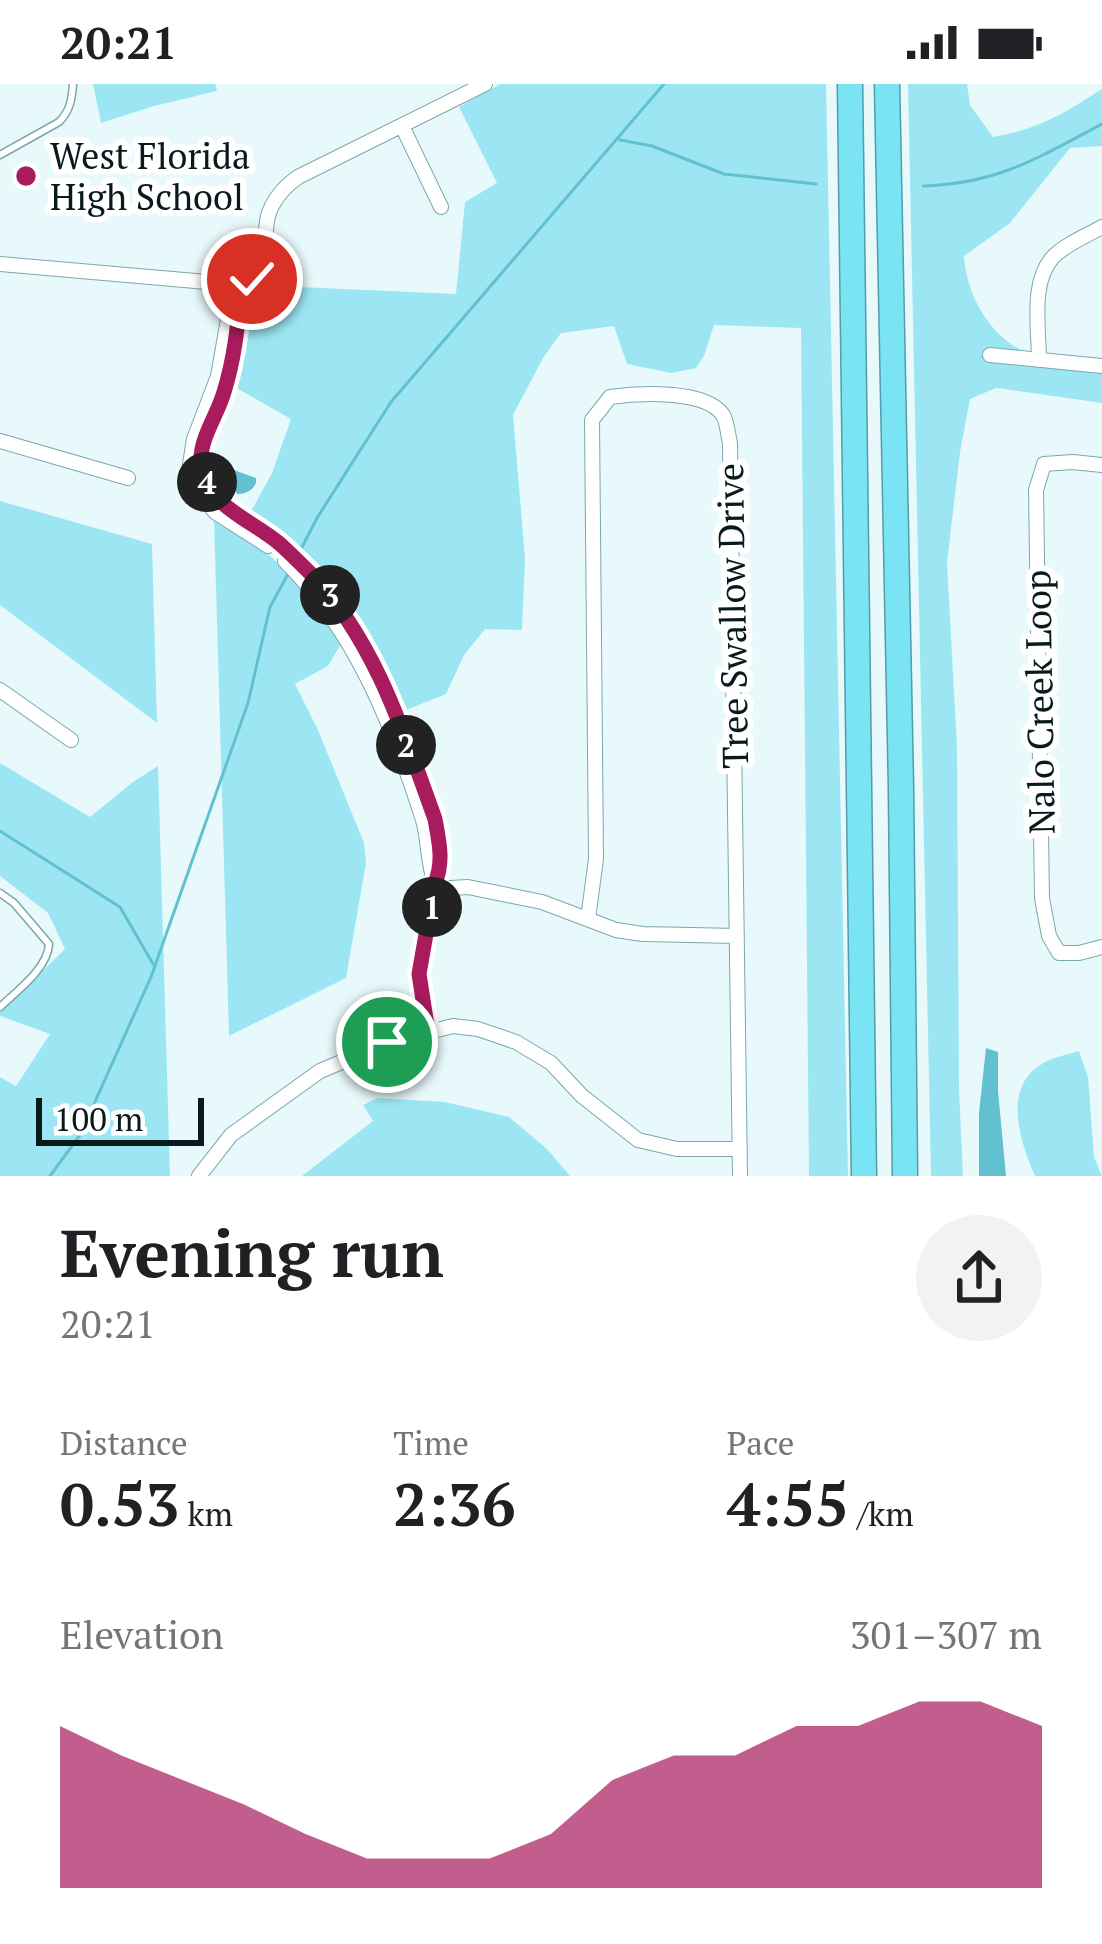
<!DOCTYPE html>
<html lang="en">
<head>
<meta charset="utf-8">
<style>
  body { margin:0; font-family:"PT Serif",serif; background:#f2f2f2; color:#202124; height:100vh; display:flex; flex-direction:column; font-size:45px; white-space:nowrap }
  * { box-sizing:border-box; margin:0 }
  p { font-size:39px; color:#757577 }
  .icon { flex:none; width:66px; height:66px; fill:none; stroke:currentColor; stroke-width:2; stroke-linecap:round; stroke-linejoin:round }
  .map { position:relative; height:1092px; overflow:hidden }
  .details { display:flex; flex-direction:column; background:#fff; flex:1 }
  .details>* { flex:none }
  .scale { position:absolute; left:36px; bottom:30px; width:168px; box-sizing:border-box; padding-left:12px; border:6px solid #091a1d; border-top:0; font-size:33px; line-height:42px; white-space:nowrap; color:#091a1d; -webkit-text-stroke:9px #fff; paint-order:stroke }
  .pin { position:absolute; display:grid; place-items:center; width:102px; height:102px; color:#fff; margin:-51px; border:6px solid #fff; border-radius:50%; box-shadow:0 3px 12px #0007 }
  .km { position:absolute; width:60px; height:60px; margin:-30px; border-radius:50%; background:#222; color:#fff; font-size:33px; line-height:60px; text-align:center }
  .round { display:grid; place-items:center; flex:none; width:126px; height:126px; border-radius:63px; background:#f2f2f2 }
  .summary { display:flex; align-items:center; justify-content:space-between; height:204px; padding:0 60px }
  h1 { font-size:66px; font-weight:700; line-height:90px }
  .metrics { display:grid; grid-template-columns:repeat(3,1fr); gap:18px; height:204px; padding:12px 60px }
  .metrics div { display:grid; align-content:center }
  .metrics b { font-size:60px; font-weight:700 }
  .metrics small { font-size:33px; font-weight:400 }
  .metrics p { font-size:33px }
  .chart { height:336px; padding:24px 60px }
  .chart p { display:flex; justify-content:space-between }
  .chart svg { width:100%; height:216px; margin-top:12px; fill:#a81b5d; opacity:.7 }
  .status { display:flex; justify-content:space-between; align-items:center; height:84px; padding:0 60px; background:#fff; direction:ltr }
  .status svg { height:33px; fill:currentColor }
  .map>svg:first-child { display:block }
</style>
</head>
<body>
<div class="status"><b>20:21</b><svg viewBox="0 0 49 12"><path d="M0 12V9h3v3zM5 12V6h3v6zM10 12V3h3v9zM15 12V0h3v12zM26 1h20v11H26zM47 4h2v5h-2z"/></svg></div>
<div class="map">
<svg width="1102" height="1092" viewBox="0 0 1102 1092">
  <rect width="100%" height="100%" fill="#e8f9fc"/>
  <!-- green -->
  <path fill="#9ce6f3" d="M 93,0 L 215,0 L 217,7 L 154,22 L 101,39 Z
    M 500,0 L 826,0 L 848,1092 L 809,1092 L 801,244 L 714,241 L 704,272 L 696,284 L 671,289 L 627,280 L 614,242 L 561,249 L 543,274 L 513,331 L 525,475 L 522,546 L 485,545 L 464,571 L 446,610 L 406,626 L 359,532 L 355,535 C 325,493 291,460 249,431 L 272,389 L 291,335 L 233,302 L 242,254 L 247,204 L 252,201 L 456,210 L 465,118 L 497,99 L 459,23 Z
    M 908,0 L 967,0 L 970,21 L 993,53 C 1037,46 1065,29 1102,5 L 1102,62 L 1070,64 L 1010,139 L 964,172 C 967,212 989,252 1027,269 L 985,265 L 983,276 L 1102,288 L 1102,319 L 996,304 L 970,315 L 960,368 L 947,479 L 957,663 L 959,1005 L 963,1092 L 931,1092 Z
    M 0,417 L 152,460 L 157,639 L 0,521 Z
    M 214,434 L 268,470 L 285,485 L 342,558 L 328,582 L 295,600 L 318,646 L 364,759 L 366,779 L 346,894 L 229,952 Z
    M 0,679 L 90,733 L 133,698 L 158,682 L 170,1092 L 0,1092 L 0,993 L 16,1002 L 50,950 L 0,932 L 0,928 L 65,865 L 48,829 L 0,792 Z
    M 1079,967 L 1088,993 L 1094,1073 L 1102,1092 L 1035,1092 C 1020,1058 1002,1003 1042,980 C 1052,973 1067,971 1079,967 Z
    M 377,1014 L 445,1018 L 509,1033 L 547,1065 L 570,1092 L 302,1092 L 373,1037 L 363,1021 Z"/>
  <!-- water -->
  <path fill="#61c1d1" d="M 223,382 L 256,394 C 258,403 247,411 237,410 L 221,387 Z
    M 986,964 L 998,968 L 998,1007 L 1006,1092 L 979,1092 L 979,1029 Z"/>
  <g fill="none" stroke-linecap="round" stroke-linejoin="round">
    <!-- stream -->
    <path stroke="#61c1d1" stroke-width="3" d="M 620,56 L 652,62 L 724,90 L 816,100
      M 923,102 C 997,100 1038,74 1102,40
      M 298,471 L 317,434 L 391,318 L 664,0
      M 0,747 L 120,823 L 153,880
      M 50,1092 L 80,1051 L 151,893 L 248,619 L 270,523 L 288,490"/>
    <defs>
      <path id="service" d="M 0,71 L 59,38 C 70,27 72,15 73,0
        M 0,809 L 14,819 L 49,860 C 48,884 17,907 0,923"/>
      <path id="minor" d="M 402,42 L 441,123
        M 0,180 L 230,200 C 273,199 261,162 268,132 C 273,115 284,103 298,93 L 485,0
        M 230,200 L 229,230 L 218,292 L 194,355 L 190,380 L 200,409 L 215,428 L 268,462
        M 241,200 L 236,253 L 228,295 L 201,369 L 206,395 L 216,415 L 277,458 L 311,490 L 348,536 L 372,576 L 435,735 L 441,768 L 441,785 L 435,799 L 419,890 L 428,948
        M 990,271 L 1102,282
        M 1039,276 C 1039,245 1030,198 1053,173 C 1066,160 1086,152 1102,143
        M 0,357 L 128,394
        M 1102,381 L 1073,378 L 1044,380 L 1036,406 L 1042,814 L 1049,852 L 1059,869 L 1079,869 L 1102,863
        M 285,477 C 356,548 393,642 423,736 C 429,756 427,779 435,799
        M 0,606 L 71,656
        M 434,805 L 468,803 L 542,818 L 616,846 L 643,850 L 737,852
        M 588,835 L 596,775 L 592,336 L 610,313 C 638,309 705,305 723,331 C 727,337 728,351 730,359 L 740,1092
        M 199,1092 L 231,1051 L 320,987 L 387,959 L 453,942 L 478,945 L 516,958 L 551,979 L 582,1012 L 638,1056 L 677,1065 L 740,1065"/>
      <path id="motorway" d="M 850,0 L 864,1092
        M 887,0 L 901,704 L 905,1092"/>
    </defs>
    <!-- service casing -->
    <use href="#service" stroke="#7ca7ae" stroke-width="9"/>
    <!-- minor casing -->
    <use href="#minor" stroke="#7ca7ae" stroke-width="16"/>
    <!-- motorway casing -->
    <use href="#motorway" stroke="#529da9" stroke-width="27"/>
    <!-- service -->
    <use href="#service" stroke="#fff" stroke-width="6"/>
    <!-- minor -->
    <use href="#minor" stroke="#fff" stroke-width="14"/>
    <!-- motorway -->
    <use href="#motorway" stroke="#7ae4f5" stroke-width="24"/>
  </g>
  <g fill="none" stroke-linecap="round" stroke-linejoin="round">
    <defs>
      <path id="route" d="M 252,195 L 241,200 C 239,236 235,273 224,308 C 218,330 200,354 201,377 C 204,422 251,435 280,460 C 291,470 302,481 313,492 C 376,559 404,650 435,735 C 439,758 444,777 435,799 L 419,890 L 428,948 L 387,958"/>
    </defs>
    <!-- route casing -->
    <use href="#route" stroke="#fff" stroke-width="24"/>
    <!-- route -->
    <use href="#route" stroke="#a81b5d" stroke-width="15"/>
  </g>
  <!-- markers -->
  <circle fill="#a81b5d" stroke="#fff" stroke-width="4.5" cx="26" cy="92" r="12"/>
  <g text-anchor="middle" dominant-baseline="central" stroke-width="12" stroke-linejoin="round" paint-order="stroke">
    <!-- poi labels -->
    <g font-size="36" fill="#091a1d" stroke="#fff" text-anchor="start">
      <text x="50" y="71">West Florida<tspan x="50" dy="41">High School</tspan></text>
    </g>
    <!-- street labels -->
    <g font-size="36" fill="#091a1d" stroke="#fff">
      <text transform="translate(732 532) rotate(-91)">Tree Swallow Drive</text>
      <text transform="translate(1039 618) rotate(-91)">Nalo Creek Loop</text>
    </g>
  </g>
</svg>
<div class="scale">100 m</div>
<div class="pin" style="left:387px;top:958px;background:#1e9e55"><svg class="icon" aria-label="arrive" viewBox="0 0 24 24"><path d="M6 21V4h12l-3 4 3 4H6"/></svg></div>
<div class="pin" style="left:252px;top:195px;background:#d93025"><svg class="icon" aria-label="check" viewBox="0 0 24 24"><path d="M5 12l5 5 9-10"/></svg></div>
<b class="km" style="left:432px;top:823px">1</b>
<b class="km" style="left:406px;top:661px">2</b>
<b class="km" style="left:330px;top:511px">3</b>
<b class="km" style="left:207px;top:398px">4</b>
</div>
<section class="details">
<div class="summary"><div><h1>Evening run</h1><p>20:21</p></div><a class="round"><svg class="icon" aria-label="share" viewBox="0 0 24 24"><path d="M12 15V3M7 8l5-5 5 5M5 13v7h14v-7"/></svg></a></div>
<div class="metrics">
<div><p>Distance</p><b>0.53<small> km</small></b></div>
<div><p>Time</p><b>2:36</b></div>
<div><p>Pace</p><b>4:55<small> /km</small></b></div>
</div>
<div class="chart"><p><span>Elevation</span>301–307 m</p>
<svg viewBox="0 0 160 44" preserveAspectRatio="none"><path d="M0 44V11L10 17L20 22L30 27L40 33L50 38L60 38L70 38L80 33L90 22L100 17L110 17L120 11L130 11L140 6L150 6L160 11V44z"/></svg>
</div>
</section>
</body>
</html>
